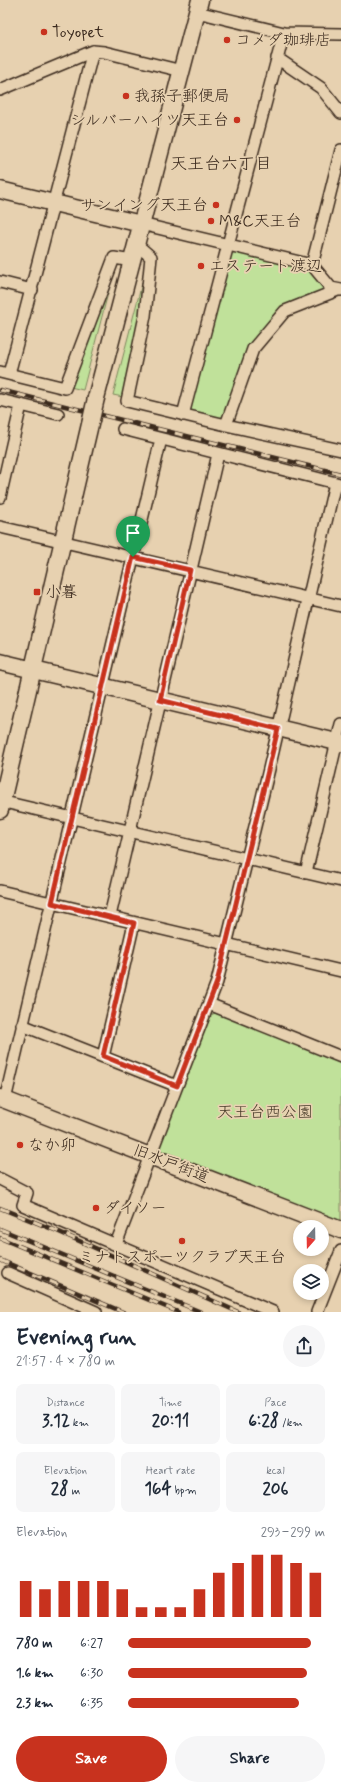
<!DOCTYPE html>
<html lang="en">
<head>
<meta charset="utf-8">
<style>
  body { margin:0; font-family:Mynerve,"Klee One",sans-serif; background:#f6f6f7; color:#1f2937; height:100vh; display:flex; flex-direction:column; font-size:15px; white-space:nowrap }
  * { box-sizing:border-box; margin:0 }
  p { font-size:13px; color:#747a83 }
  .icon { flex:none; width:22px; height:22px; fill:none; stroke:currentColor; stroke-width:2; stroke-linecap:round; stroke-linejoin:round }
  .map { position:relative; height:1312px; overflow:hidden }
  .side { display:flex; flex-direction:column; background:#fff; flex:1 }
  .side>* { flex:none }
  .needle { width:26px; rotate:200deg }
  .tools { position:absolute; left:293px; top:1220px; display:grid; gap:8px }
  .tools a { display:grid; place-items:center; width:36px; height:36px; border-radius:50%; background:#fff; box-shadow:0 2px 6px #0003; font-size:20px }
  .pin { position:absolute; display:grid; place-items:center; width:34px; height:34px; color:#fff; margin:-41px -17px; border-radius:50% 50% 50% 0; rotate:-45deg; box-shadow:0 0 4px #0007 }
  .pin .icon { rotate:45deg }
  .round { display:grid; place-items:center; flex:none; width:42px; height:42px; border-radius:21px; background:#f6f6f7 }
  .summary { display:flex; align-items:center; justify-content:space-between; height:68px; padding:0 16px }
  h1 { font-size:22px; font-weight:800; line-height:30px }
  .stats { display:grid; grid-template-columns:repeat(3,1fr); gap:6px; height:68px; padding:4px 16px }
  .stats div { display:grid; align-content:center; border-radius:8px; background:#f6f6f7; text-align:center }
  .stats b { font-size:17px; font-weight:800 }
  .stats small { font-size:11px; font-weight:400 }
  .stats p { font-size:11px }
  .chart { height:112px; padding:8px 16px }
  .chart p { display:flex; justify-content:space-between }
  .chart svg { width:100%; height:72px; margin-top:4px; stroke:#c8321e; stroke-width:6 }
  .button { display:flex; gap:8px; margin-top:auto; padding:8px 16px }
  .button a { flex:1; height:46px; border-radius:24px; background:#c8321e; color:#fff; font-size:16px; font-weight:800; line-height:46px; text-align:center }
  .button a+a { background:#f6f6f7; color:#1f2937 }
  ul { padding:0 16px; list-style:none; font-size:13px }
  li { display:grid; grid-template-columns:64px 48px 1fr; align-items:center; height:30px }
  li i { height:10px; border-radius:5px; background:#c8321e }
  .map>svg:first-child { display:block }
</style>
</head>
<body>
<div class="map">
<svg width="341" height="1312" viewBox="0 0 341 1312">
  <rect width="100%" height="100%" fill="#e7d1b0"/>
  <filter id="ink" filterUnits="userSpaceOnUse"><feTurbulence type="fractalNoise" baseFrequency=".025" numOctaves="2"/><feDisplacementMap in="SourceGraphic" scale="8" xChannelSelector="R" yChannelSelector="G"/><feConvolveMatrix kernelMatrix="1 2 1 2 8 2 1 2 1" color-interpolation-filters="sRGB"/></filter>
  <g filter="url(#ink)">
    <!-- green -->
    <path fill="#c0e19a" stroke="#7e865c" d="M 230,249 L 309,267 L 328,290 L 283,309 L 250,348 L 224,422 L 186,414 Z
      M 148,260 L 142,315 L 123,397 L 113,395 Z
      M 115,266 L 83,390 L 70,387 Z
      M 215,1013 L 341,1062 L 341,1222 L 161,1152 L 159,1146 L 211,1015 Z"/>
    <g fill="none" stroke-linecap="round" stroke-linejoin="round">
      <defs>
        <path id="street" d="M 197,12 L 284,33 L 341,34
          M 277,58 L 321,88 L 341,113
          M 0,90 L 93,51 L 104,52 L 182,71
          M 141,224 L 312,265 L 331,288 L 341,290
          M 136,244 L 151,257 L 145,316 L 127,401 L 226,425 L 341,450
          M 312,265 L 341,150
          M 0,282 L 32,290
          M 0,372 L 65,388 L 114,258 L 132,261
          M 9,374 L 93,51
          M 0,400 L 58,414
          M 183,415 L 284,33
          M 226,425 L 253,349 L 285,311 L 338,290
          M 123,429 L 340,484
          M 0,497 L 21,405
          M 0,527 L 341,606
          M 0,801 L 341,881
          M 306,873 L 341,724
          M 0,891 L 341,971
          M 110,916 L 218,454
          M 209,1004 L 341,1057
          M 22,1025 L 177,1086
          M 103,1057 L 134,923
          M 5,1100 L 161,439
          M 0,1179 L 27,1193 L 23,1205 L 273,1312
          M 116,1244 L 217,982 L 269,769 L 335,483
          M 8,1273 L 96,1312
          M 317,1312 L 341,1251"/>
        <path id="secondary" d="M 0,190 L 141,224
          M 96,398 L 200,0
          M 0,662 L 341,743
          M 0,810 L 91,420
          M 0,1098 L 341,1230"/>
      </defs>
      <!-- street casing -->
      <use href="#street" stroke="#3b2a1e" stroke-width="14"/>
      <!-- secondary casing -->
      <use href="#secondary" stroke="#3b2a1e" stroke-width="19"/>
      <!-- street -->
      <use href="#street" stroke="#e7d1b0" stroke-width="11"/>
      <!-- secondary -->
      <use href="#secondary" stroke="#e7d1b0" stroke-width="16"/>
      <defs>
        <path id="rail" d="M 0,390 L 341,474
          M 0,1208 L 57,1231 L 238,1312
          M 0,1229 L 201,1312
          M 0,1238 L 178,1312
          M 0,1260 L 123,1312"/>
      </defs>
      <!-- rail casing -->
      <use href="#rail" stroke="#3b2a1e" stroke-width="4.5"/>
      <!-- rail -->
      <use href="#rail" stroke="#e7d1b0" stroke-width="3" stroke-dasharray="9" stroke-linecap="butt"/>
      <defs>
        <path id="secondary-bridge" d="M 91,420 L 96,398"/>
      </defs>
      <!-- secondary-bridge casing -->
      <use href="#secondary-bridge" stroke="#3b2a1e" stroke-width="19" stroke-linecap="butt"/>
      <!-- secondary-bridge -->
      <use href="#secondary-bridge" stroke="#e7d1b0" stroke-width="16"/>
    </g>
  </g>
  <g fill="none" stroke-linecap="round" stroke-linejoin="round" filter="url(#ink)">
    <defs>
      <path id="route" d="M 133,557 L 190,570 L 160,700 L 278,729 L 217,982 L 177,1086 L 103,1056 L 134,923 L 52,903 Z"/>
    </defs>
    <!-- route casing -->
    <use href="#route" stroke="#fff" stroke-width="8"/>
    <!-- route -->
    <use href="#route" stroke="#c8321e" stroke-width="5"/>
  </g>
  <!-- markers -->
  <g fill="#c8321e" stroke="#e7d1b0" stroke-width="1.5">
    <circle cx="44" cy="32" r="4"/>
    <circle cx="227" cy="40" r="4"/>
    <circle cx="126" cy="96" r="4"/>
    <circle cx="237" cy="120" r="4"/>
    <circle cx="216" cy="205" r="4"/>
    <circle cx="211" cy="221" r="4"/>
    <circle cx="201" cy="266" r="4"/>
    <rect x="33" y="588" width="8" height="8" rx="2"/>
    <circle cx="20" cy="1145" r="4"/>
    <circle cx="96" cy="1208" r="4"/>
    <circle cx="182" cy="1241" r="4"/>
  </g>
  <g text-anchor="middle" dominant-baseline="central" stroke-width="3.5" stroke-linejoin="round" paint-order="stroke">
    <!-- poi labels -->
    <g font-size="16" fill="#3b2a1e" stroke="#e7d1b0" text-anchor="start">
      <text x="52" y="32">Toyopet</text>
      <text x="235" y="40">コメダ珈琲店</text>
      <text x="134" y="96">我孫子郵便局</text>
      <text x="229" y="120" text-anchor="end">シルバーハイツ天王台</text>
      <text x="208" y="205" text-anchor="end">サンイング天王台</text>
      <text x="219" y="221">M&amp;C天王台</text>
      <text x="209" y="266">エステート渡辺</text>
      <text x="45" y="592">小暮</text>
      <text x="28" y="1145">なか卯</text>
      <text x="104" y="1208">ダイソー</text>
      <text x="182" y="1257" text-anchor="middle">ミナトスポーツクラブ天王台</text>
    </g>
    <!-- park labels -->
    <g font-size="16" fill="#483c2a" stroke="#e7d1b0">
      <text x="265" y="1112">天王台西公園</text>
    </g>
    <!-- street labels -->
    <g font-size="16" fill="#3b2a1e" stroke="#e7d1b0">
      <text transform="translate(171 1164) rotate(21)">旧水戸街道</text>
    </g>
    <!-- neighbourhood labels -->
    <g font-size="17" fill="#3b2a1e" stroke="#e7d1b0">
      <text x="221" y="164">天王台六丁目</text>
    </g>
  </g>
</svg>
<div class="tools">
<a><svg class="needle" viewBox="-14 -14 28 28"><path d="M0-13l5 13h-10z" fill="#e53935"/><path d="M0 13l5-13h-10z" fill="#747a83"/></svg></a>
<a><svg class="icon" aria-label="layers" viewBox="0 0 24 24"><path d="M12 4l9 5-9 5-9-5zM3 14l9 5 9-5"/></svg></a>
</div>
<div class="pin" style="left:133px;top:557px;background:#1e9e55"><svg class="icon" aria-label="arrive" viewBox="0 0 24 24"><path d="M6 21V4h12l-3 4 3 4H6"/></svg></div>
</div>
<section class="side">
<div class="summary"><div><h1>Evening run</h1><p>21:57 · 4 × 780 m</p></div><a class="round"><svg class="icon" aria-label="share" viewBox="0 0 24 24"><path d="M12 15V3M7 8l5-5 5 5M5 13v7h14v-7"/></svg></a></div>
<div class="stats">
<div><p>Distance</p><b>3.12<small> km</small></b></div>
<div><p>Time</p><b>20:11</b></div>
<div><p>Pace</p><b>6:28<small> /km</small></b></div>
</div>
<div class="stats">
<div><p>Elevation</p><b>28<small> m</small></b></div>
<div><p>Heart rate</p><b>164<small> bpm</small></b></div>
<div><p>kcal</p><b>206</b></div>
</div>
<div class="chart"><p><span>Elevation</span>293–299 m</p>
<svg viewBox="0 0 160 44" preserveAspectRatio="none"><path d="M5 44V22M15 44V27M25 44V22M35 44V22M45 44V22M55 44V27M65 44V38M75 44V38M85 44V38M95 44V27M105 44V17M115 44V11M125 44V6M135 44V6M145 44V11M155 44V17"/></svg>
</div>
<ul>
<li><b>780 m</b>6:27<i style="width:93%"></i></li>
<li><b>1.6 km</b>6:30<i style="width:91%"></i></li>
<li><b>2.3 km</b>6:35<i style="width:87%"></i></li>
</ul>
<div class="button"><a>Save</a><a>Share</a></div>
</section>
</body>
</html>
